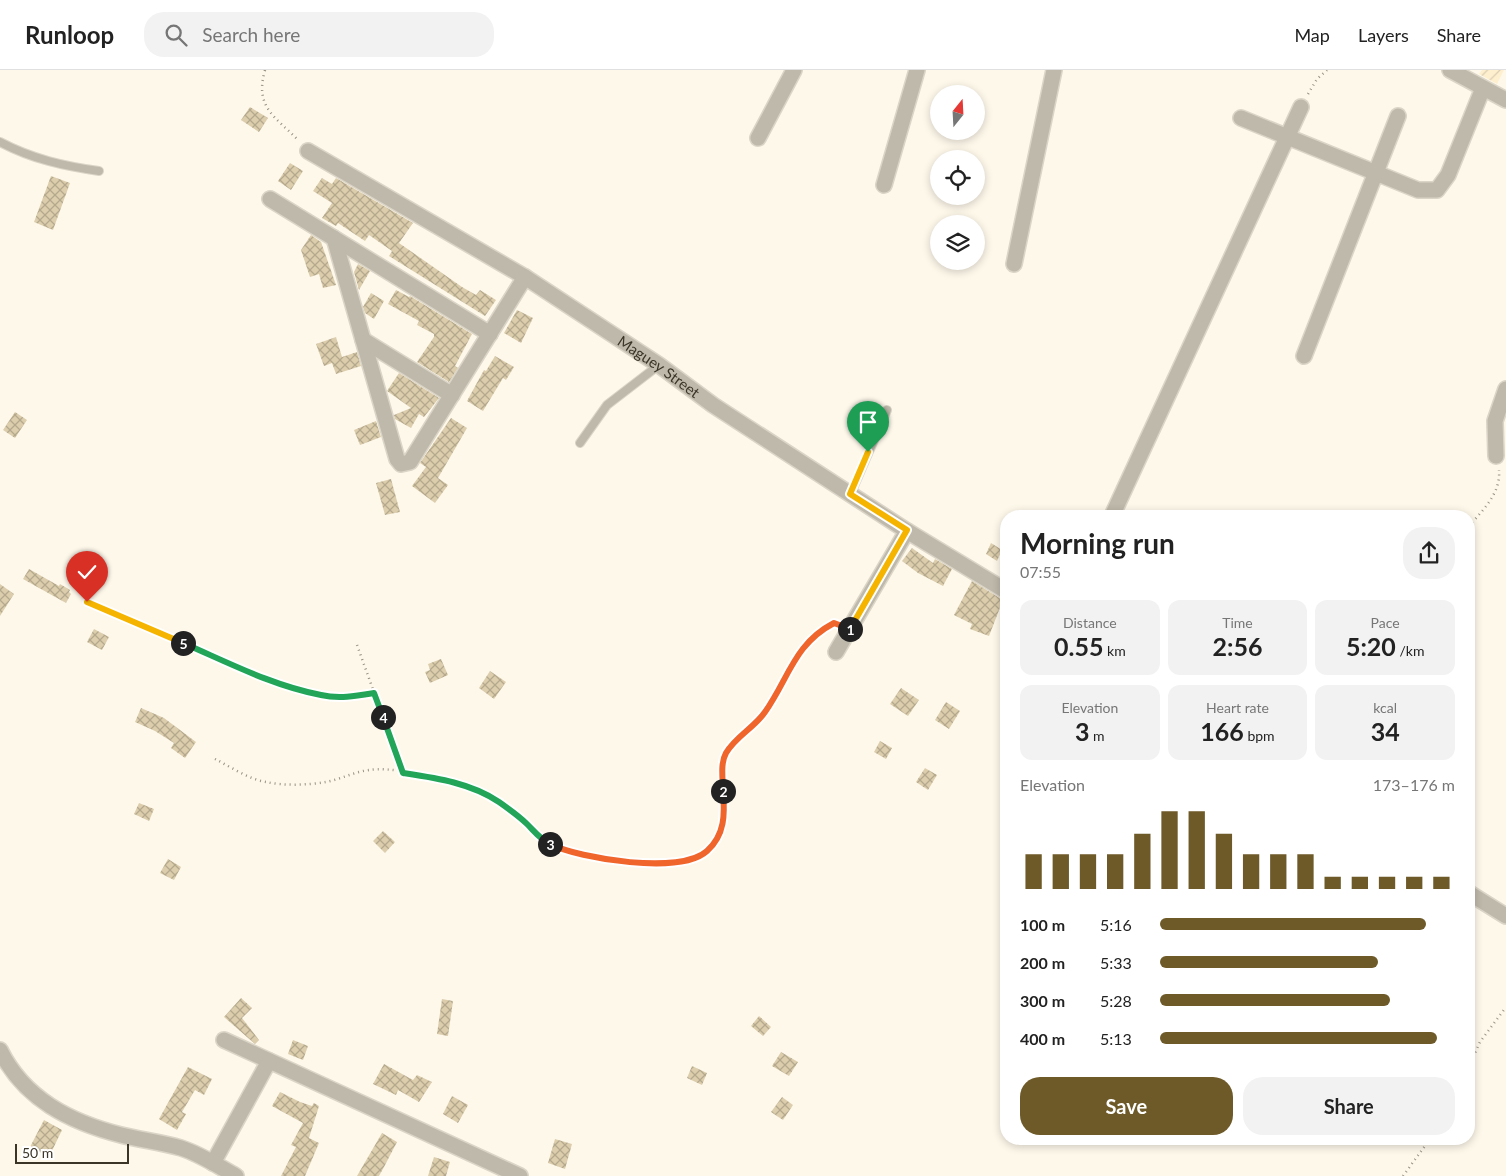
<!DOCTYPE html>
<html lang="en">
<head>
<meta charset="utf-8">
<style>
  body { margin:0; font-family:Lato,sans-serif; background:#f2f2f2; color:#222; height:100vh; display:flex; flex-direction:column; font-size:19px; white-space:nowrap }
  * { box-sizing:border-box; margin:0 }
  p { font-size:16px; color:#767676 }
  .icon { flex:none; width:28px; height:28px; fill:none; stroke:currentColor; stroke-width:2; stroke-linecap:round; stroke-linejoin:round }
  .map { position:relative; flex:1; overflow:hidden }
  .drawer { position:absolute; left:1000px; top:440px; width:475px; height:635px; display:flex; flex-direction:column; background:#fff; border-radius:20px; box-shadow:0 2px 8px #0003 }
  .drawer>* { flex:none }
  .needle { width:32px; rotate:18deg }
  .tools { position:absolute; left:930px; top:15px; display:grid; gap:10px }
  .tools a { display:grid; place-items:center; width:55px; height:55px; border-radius:50%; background:#fff; box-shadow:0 2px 8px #0003; font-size:25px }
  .scale { position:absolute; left:15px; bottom:12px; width:114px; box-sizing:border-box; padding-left:5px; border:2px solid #3b3528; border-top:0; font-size:14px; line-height:18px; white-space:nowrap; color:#3b3528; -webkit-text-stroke:4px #fff; paint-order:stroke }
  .pin { position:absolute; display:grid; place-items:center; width:42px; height:42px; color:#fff; margin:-51px -21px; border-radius:50% 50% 50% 0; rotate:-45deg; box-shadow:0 0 5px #0007 }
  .pin .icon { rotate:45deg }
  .km { position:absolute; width:25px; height:25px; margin:-12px; border-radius:50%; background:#222; color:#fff; font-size:14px; line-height:25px; text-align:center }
  .round { display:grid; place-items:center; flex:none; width:52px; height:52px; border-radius:20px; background:#f2f2f2 }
  .head { display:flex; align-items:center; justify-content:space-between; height:85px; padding:0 20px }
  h1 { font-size:28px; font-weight:700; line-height:38px }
  .metrics { display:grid; grid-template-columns:repeat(3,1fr); gap:8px; height:85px; padding:5px 20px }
  .metrics div { display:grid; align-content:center; border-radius:12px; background:#f2f2f2; text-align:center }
  .metrics b { font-size:25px; font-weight:700 }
  .metrics small { font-size:14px; font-weight:400 }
  .metrics p { font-size:14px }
  .chart { height:140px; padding:10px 20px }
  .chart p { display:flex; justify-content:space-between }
  .chart svg { width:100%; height:90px; margin-top:5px; stroke:#6e5a29; stroke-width:6 }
  .primary-button { display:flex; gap:10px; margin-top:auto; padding:10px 20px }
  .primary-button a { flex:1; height:58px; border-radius:20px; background:#6e5a29; color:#fff; font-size:20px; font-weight:700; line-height:58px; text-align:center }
  .primary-button a+a { background:#f2f2f2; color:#222 }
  ul { padding:0 20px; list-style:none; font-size:16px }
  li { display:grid; grid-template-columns:80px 60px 1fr; align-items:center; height:38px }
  li i { height:12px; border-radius:6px; background:#6e5a29 }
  header { display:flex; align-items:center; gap:30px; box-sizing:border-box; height:70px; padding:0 25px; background:#fff; border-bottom:1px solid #e0e0e0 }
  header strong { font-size:24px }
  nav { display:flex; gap:28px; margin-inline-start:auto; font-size:18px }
  .search { width:350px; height:45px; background:#f2f2f2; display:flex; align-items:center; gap:12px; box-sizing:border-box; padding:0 18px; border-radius:20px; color:#767676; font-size:19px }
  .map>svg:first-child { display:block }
</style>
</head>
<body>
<header>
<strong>Runloop</strong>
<div class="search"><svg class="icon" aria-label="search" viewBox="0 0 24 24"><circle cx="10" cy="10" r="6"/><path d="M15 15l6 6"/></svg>Search here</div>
<nav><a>Map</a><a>Layers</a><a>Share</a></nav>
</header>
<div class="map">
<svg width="1506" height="1106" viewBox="0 0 1506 1106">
  <defs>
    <pattern id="industrial-furrows" width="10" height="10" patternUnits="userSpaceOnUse" patternTransform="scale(1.25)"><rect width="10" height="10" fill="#feefcf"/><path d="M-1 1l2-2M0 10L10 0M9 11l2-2" fill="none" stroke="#dbceb2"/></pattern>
    <pattern id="building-cross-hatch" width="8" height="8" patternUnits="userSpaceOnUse" patternTransform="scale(1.25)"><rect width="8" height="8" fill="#dccead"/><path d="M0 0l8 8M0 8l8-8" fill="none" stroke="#b4a88d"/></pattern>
  </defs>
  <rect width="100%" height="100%" fill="#fef8eb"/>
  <!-- industrial -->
  <path fill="url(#industrial-furrows)" d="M 1482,0 L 1504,0 L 1497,14 L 1479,4 Z"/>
  <!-- building -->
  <path fill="url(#building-cross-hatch)" d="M 250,37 L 268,48 L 259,62 L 241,50 Z
    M 290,93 L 303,101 L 291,120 L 278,111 Z
    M 51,106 L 70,113 L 53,160 L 34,152 Z
    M 322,108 L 332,114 L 336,108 L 413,153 L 399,173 L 462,217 L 476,225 L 480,220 L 496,230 L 485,246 L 389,186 L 392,181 L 369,165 L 365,171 L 338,153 L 336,156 L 322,148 L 332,133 L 313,121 Z
    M 311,165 L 321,172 L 336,215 L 323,218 L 319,204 L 310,207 L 301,180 Z
    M 358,194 L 370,201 L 359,220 L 354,202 Z
    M 396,220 L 409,227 L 410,226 L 472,264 L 455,296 L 458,298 L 449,312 L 417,292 L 434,267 L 434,264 L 417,255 L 419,251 L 388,234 Z
    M 371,223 L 384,231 L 374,249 L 365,243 L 363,237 Z
    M 517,240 L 533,248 L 521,273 L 504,263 Z
    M 336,267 L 342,287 L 357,282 L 361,296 L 336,304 L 332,293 L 324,296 L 316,274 Z
    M 495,286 L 514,297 L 506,310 L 503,308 L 483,341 L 467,331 L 484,300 L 486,301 Z
    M 399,303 L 439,328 L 424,347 L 419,344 L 411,358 L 395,349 L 394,345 L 411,338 L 387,321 Z
    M 15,342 L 27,350 L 15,368 L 3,360 Z
    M 451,348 L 467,358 L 438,408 L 448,415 L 435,433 L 412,416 L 426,397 L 420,393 Z
    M 376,351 L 381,367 L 360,375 L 354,360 Z
    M 391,409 L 400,442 L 385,445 L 376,413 Z
    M 991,473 L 1002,480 L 997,491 L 986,484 Z
    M 912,478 L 933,493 L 935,489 L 952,499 L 943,516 L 918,503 L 902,491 Z
    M 29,499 L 59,516 L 60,514 L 70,520 L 69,522 L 71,524 L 66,533 L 23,509 Z
    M 972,511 L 1003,530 L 989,566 L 970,559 L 972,554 L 954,545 Z
    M 0,514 L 14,524 L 0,546 Z
    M 94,559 L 109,567 L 102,580 L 87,572 Z
    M 441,589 L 448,605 L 430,613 L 425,602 L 430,600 L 428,594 Z
    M 490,601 L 506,612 L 494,629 L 479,618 Z
    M 901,618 L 919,630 L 908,646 L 890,634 Z
    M 946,632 L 960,641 L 949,659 L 935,650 Z
    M 141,638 L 164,648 L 196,672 L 185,688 L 171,678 L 174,673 L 155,661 L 135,652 Z
    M 880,671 L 892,678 L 886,689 L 874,682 Z
    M 925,698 L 937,705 L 928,720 L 916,712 Z
    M 139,733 L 154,739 L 149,751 L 134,744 Z
    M 383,761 L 395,772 L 385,783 L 373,771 Z
    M 168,789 L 181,797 L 174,810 L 160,803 Z
    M 241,928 L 252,938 L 242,948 L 259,970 L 255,974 L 224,947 Z
    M 442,929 L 453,931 L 448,966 L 437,964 Z
    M 759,946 L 771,957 L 763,966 L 751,956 Z
    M 293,970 L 308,976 L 303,990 L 288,984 Z
    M 781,982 L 798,992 L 789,1006 L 772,996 Z
    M 384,994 L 413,1010 L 417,1005 L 432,1012 L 419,1032 L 398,1020 L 396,1025 L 373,1014 Z
    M 692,996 L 707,1003 L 702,1015 L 687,1008 Z
    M 188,997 L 212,1009 L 204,1025 L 195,1020 L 182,1042 L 186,1044 L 177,1060 L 159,1049 Z
    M 280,1022 L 300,1032 L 312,1036 L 314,1033 L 319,1036 L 309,1068 L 319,1073 L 305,1106 L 281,1106 L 296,1077 L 291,1075 L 303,1053 L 272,1036 Z
    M 452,1026 L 468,1035 L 458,1053 L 443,1044 Z
    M 782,1027 L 793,1035 L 783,1050 L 771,1042 Z
    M 44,1050 L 62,1060 L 49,1087 L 30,1077 Z
    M 382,1063 L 397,1072 L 384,1097 L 379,1106 L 357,1106 Z
    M 555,1069 L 572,1074 L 565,1099 L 548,1093 Z
    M 434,1087 L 450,1092 L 446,1106 L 428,1106 Z"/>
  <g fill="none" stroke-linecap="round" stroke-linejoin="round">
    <defs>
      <path id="service" d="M 0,72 C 32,89 64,96 99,101
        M 580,373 L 607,335 L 659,295
        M 851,423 L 887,340"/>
      <g id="minor">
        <path d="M 1450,0 L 1506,30"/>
        <path d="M 1241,48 L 1418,120 L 1437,120 L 1448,105 L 1483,18"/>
        <path d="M 758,68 L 794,0"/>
        <path id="s1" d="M 308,81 L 525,207 L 659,295 L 713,335 L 907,461 L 1006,521"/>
        <path d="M 884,115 L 917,0"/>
        <path d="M 270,129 L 490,264"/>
        <path d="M 334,168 L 397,389 L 401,394 L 410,392 L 525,207"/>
        <path d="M 1014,194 L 1054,0"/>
        <path d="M 363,270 L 452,325"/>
        <path d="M 1304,286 L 1398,46"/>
        <path d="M 1496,386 L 1495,351 L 1506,319"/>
        <path d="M 1112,446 L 1301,37"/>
        <path d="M 836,582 L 907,461"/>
        <path d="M 1469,823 L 1506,846"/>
        <path d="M 224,970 L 520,1106"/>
        <path d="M 0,980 C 24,1029 70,1052 121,1065 C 141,1070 161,1072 181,1078 C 200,1084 218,1096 236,1106"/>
        <path d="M 213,1093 L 269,991"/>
      </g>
    </defs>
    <!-- service casing -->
    <use href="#service" stroke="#dbd5c8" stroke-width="10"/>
    <!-- minor casing -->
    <use href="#minor" stroke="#dbd5c8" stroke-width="18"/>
    <!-- path -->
    <path stroke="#979184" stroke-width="2.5" stroke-dasharray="1 4" stroke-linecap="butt" d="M 265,0 C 254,38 276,47 299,71
      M 1308,24 L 1317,9 L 1327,0
      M 1469,456 C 1483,440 1501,423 1499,400
      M 87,531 L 246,601 L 296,618 L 321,626 L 348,627 L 374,623
      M 357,575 L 403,703
      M 215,689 C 231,697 248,709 266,712 C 284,716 308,715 326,712 C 341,709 354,702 369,700 C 388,697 422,704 441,709 C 472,717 502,730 526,753 C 532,758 536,766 542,770 C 575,791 655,799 692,789 C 744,774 713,719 725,686 C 731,669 750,662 760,649 C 780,623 800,558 836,554
      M 1469,996 L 1480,972 L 1506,937
      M 1403,1106 L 1430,1069"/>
    <!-- service -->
    <use href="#service" stroke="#bfb9ab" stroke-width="8"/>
    <!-- minor -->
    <use href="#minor" stroke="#bfb9ab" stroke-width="15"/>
  </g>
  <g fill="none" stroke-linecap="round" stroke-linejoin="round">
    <defs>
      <path id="split-1" d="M 850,559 L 907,460 L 850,424 L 868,382"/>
      <path id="split-2" d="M 723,721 C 723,709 720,694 726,683 C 736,666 754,658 765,642 C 789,608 794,574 834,553 L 850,559"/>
      <path id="split-3" d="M 550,774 C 580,789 681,805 707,781 C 725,765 725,744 723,721"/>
      <path id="split-4" d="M 383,647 L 403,703 C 436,708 471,713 499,732 C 509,739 519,746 527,754 C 535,762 540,769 550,774"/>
      <path id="split-5" d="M 183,573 C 227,592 273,616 321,625 C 339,629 356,626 374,623 L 383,647"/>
      <path id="split-6" d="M 87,532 L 183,573"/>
    </defs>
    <!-- split-1 casing -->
    <use href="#split-1" stroke="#fff" stroke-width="10"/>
    <!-- split-2 casing -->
    <use href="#split-2" stroke="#fff" stroke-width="10"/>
    <!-- split-3 casing -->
    <use href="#split-3" stroke="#fff" stroke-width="10"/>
    <!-- split-4 casing -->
    <use href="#split-4" stroke="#fff" stroke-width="10"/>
    <!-- split-5 casing -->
    <use href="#split-5" stroke="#fff" stroke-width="10"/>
    <!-- split-6 casing -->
    <use href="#split-6" stroke="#fff" stroke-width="10"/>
    <!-- split-1 -->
    <use href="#split-1" stroke="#f5b400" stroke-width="6"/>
    <!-- split-2 -->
    <use href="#split-2" stroke="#f0652b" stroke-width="6"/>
    <!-- split-3 -->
    <use href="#split-3" stroke="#f0652b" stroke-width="6"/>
    <!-- split-4 -->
    <use href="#split-4" stroke="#22a559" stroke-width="6"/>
    <!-- split-5 -->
    <use href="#split-5" stroke="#22a559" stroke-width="6"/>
    <!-- split-6 -->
    <use href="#split-6" stroke="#f5b400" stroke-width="6"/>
  </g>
  <g text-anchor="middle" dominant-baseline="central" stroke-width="4.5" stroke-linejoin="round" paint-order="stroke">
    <!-- street labels -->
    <g font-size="15" fill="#3b3528" stroke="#fff">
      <text stroke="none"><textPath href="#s1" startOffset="412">Maguey Street</textPath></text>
    </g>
  </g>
</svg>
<div class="tools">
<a><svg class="needle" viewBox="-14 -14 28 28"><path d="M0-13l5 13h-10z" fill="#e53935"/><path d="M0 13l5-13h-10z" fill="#767676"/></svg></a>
<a><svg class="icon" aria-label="locate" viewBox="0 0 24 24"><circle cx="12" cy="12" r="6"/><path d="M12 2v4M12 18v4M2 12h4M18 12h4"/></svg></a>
<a><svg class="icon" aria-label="layers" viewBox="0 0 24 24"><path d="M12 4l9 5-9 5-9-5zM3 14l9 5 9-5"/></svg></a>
</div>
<div class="scale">50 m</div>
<div class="pin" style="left:868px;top:382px;background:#1e9e55"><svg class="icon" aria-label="arrive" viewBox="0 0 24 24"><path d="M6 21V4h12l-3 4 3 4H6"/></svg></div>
<div class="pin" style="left:87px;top:532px;background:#d93025"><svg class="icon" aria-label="check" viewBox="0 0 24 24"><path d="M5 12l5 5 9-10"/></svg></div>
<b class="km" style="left:850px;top:559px">1</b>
<b class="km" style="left:723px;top:721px">2</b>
<b class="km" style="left:550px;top:774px">3</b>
<b class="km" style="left:383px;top:647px">4</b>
<b class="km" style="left:183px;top:573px">5</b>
<section class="drawer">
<div class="head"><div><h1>Morning run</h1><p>07:55</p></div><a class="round"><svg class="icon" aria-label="share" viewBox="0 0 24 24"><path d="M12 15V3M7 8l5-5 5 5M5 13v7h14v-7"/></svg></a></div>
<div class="metrics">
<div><p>Distance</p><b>0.55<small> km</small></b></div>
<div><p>Time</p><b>2:56</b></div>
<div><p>Pace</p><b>5:20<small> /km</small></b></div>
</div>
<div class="metrics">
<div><p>Elevation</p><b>3<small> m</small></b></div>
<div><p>Heart rate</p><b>166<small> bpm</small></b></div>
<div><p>kcal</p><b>34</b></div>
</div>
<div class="chart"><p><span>Elevation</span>173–176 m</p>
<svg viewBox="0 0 160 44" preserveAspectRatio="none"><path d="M5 44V27M15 44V27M25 44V27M35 44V27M45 44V17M55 44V6M65 44V6M75 44V17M85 44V27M95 44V27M105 44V27M115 44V38M125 44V38M135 44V38M145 44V38M155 44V38"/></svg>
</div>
<ul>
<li><b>100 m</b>5:16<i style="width:90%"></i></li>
<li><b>200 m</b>5:33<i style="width:74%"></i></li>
<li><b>300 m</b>5:28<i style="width:78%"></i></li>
<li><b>400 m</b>5:13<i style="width:94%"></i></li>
</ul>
<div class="primary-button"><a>Save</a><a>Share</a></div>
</section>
</div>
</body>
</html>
